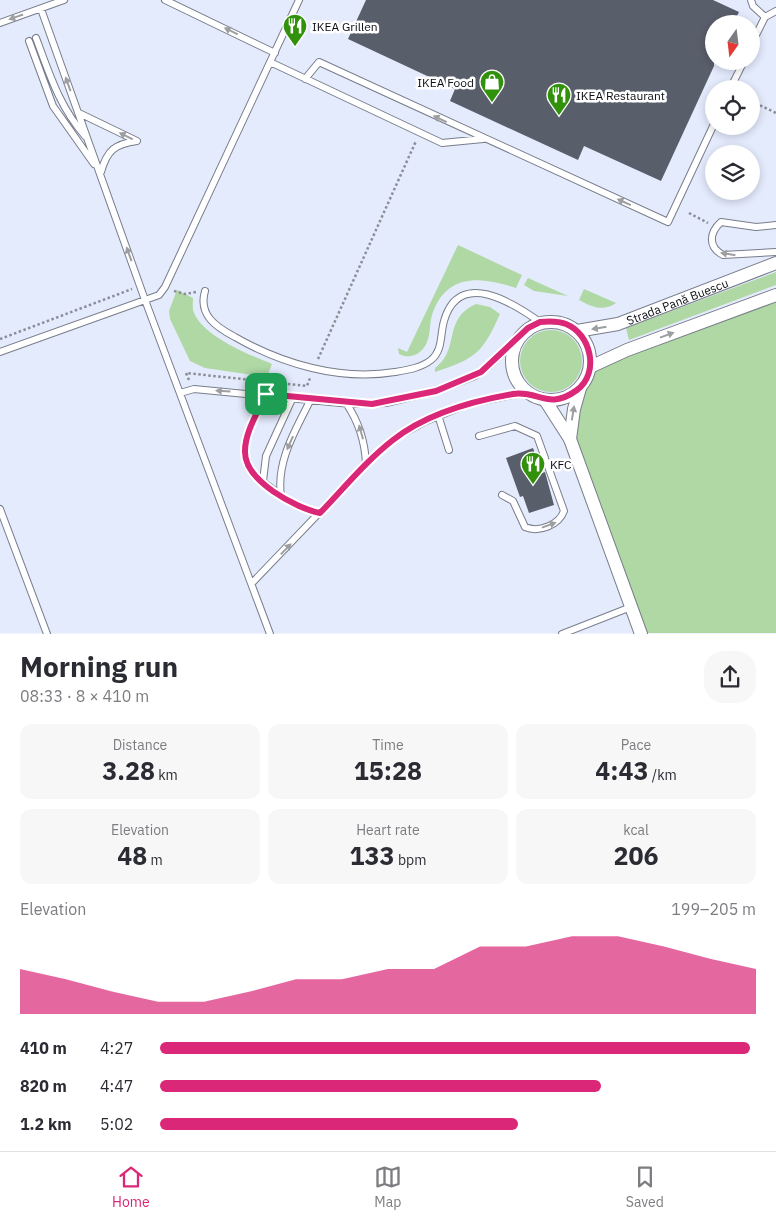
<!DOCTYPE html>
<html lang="en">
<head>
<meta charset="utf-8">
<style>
  body { margin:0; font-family:"IBM Plex Sans",sans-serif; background:#f7f7f7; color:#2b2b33; height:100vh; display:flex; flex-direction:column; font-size:19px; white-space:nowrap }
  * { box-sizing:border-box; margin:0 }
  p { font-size:16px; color:#7c7c81 }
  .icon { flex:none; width:28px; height:28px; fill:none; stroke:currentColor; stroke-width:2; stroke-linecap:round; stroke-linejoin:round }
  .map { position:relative; height:634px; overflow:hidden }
  .drawer { display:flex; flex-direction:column; background:#fff; flex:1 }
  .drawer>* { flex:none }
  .needle { width:32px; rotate:194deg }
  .buttons { position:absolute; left:705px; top:15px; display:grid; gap:10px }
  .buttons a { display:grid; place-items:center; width:55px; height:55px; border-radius:50%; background:#fff; box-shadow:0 2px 8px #0003; font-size:25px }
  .pin { position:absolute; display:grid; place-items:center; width:42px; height:42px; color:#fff; margin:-21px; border-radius:10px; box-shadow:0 2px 8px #0006 }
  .round { display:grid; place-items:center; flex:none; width:52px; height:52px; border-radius:20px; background:#f7f7f7 }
  .head { display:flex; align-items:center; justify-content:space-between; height:85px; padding:0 20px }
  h1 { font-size:28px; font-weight:700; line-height:38px }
  .metrics { display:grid; grid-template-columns:repeat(3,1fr); gap:8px; height:85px; padding:5px 20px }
  .metrics div { display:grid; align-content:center; border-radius:12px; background:#f7f7f7; text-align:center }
  .metrics b { font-size:25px; font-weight:700 }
  .metrics small { font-size:14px; font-weight:400 }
  .metrics p { font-size:14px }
  .chart { height:140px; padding:10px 20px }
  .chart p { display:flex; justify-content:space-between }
  .chart svg { width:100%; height:90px; margin-top:5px; fill:#db2777; opacity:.7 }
  ul { padding:0 20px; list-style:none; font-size:16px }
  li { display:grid; grid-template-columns:80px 60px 1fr; align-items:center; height:38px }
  li i { height:12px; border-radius:6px; background:#db2777 }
  .menu { display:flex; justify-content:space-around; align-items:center; height:70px; border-top:1px solid #e1e1e2; background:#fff; font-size:14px; color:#7c7c81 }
  .menu a { display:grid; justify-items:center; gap:2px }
  .menu .current { color:#db2777 }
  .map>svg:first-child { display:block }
</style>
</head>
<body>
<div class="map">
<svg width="776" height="634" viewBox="0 0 776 634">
  <rect width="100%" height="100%" fill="#eff3fd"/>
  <!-- built -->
  <path fill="#e4ebfd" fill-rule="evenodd" d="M 0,0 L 776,0 L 776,633 L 0,633 ZM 714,24 L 751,24 L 751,61 L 714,61 ZM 714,89 L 751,89 L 751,126 L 714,126 ZM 714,154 L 751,154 L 751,191 L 714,191 Z"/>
  <!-- green -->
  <path fill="#afd8a5" d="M 458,245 L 522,275 L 516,288 C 483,277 448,272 433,312 C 429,322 431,333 427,342 C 422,354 410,360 399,354 L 398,348 L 407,352 Z
    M 776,272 L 776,285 L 629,340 L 626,328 Z
    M 528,278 L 568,296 L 534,291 L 524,285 Z
    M 584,289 L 616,303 C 603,312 592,307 579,300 Z
    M 177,290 L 193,298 C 193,302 192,309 194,313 C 204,337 250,355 272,364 L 267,377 L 205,368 L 190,361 L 170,319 L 169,311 Z
    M 776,294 L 776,633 L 641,633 L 570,439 L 580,388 L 590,367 Z
    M 476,304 L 490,307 L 500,314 C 482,354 476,358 435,372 L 435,368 C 461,349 442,319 476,304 Z
    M520 361a31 31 0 1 1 62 0a31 31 0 1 1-62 0Z"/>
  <!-- building -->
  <path fill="#595e6b" d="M 366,0 L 713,0 L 739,12 L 733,24 L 714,24 L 714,66 L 661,181 L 584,146 L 578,160 L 450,101 L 455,89 L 348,39 Z
    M 533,448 L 542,473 L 545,472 L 554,505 L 529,513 L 523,496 L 520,497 L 506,458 Z"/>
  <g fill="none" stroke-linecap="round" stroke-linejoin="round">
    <defs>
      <path id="service" d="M 165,0 L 275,53
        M 751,0 L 753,6 L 765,17
        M 41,9 L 145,300 L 270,634
        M 0,23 L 64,0
        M 36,38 C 50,75 59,106 85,136
        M 29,41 L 53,106 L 94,164
        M 751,45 L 765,17 L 776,11
        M 270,62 L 442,143 L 483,139
        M 305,79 L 319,62 L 668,222 L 714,124
        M 730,89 L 744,61
        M 79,113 L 137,141 C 115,144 107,150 101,172
        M 776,225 L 756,227 L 721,222 C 709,233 708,247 723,255 L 776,252
        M 205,291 C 198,315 216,327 235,337 C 282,364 340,381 395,372 C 407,370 421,368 431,360 C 443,350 440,335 444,321 C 459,268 513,303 540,322
        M 0,352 L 159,295 L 165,287 L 299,0
        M 180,393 L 194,389 L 351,404 L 386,403 L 436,391 L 475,376 L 489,366 L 520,336
        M 266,394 C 256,416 233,450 252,473 C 257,478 264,483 270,487 C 286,500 300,509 321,513
        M 346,403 C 359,422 365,441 366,464
        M 438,415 L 449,450
        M 479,436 L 515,426 L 537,436 L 564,511 C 559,525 539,533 525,527 L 513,501 L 502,495
        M 263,481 L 266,456 L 293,397
        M 281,496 C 276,461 296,429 311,399
        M 0,509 L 47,634
        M 252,583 L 366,464 L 393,439 L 426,421 L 468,404 L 527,392
        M 562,634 L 631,607"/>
      <g id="minor">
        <circle cx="551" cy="361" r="39"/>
        <path id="s1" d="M 577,331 L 618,324 L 776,263"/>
        <path d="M 590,367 L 627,350 L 776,295"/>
        <path d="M 545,400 L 570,439 L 641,634"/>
        <path d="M 570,439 L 574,409 L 580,388"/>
      </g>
    </defs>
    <!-- service casing -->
    <use href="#service" stroke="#787d8b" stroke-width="8"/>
    <!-- minor casing -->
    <use href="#minor" stroke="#787d8b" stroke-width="14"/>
    <!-- path -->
    <path stroke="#8b8e96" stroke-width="2.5" stroke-dasharray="2.5 2.5" stroke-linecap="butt" d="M 751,101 L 776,113
      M 689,213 L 708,223
      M 174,291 L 185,294 L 196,292
      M 0,339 L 132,289
      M 318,359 L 416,141
      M 189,380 L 186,373 L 307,386 L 310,378"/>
    <!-- service -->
    <use href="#service" stroke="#fff" stroke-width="6"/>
    <!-- minor -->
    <use href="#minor" stroke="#fff" stroke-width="12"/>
  </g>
  <!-- one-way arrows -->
  <defs><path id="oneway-solid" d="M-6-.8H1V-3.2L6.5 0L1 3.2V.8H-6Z" transform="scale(1.25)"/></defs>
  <g fill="#9d9ea0">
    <use href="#oneway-solid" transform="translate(16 17) rotate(161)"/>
    <use href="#oneway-solid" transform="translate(231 31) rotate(-154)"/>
    <use href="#oneway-solid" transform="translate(68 84) rotate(-110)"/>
    <use href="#oneway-solid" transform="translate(440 119) rotate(-155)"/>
    <use href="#oneway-solid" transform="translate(126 136) rotate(-154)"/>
    <use href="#oneway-solid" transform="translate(624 202) rotate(-156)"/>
    <use href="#oneway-solid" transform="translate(129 254) rotate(-110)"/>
    <use href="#oneway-solid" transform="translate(728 254) rotate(-171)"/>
    <use href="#oneway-solid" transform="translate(599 328) rotate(171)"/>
    <use href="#oneway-solid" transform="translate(667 335) rotate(-20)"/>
    <use href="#oneway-solid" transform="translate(223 391) rotate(-176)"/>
    <use href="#oneway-solid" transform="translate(573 413) rotate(-81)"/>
    <use href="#oneway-solid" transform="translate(361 432) rotate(-106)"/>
    <use href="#oneway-solid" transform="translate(290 443) rotate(114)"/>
    <use href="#oneway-solid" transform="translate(549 525) rotate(-20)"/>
    <use href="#oneway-solid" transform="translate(286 549) rotate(-46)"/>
  </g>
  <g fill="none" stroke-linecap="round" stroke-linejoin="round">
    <defs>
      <path id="route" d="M 540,322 C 549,321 558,321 566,324 C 591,334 600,373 577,390 C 548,411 539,390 513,394 C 472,401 426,414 393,440 C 366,461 344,488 320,513 C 296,508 244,481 245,451 C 245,432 258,412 266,394 L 372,404 L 436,391 L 481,372 L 528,328 Z"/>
    </defs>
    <!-- route casing -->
    <use href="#route" stroke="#fff" stroke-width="10"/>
    <!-- route -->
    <use href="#route" stroke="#db2777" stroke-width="6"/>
  </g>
  <!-- icons -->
  <defs>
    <symbol id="restaurant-pin" viewBox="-11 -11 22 30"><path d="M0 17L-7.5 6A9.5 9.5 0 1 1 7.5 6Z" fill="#32910b" stroke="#fff"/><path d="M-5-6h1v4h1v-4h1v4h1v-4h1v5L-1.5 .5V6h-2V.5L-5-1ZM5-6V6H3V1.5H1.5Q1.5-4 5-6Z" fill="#fff"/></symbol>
    <symbol id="shop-pin" viewBox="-11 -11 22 30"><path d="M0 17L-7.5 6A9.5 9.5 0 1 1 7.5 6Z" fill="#32910b" stroke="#fff"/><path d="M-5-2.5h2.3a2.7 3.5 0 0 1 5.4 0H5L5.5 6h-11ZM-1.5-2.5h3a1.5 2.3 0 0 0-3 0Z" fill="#fff"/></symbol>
  </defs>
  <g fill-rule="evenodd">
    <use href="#restaurant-pin" x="281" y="12" width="28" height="38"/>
    <use href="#shop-pin" x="478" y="68" width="28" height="38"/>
    <use href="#restaurant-pin" x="545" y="81" width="28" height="38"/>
    <use href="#restaurant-pin" x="519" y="450" width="28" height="38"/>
  </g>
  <g text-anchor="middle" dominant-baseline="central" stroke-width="5" stroke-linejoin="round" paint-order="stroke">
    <!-- poi labels -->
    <g font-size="12" fill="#0b0d12" stroke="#fff" text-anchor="start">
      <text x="312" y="26">IKEA Grillen</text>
      <text x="474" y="82" text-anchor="end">IKEA Food</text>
      <text x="576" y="95">IKEA Restaurant</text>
      <text x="550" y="464">KFC</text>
    </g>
    <!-- street labels -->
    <g font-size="12" fill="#0b0d12" stroke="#fff">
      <text stroke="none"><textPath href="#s1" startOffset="105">Strada Pană Buescu</textPath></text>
    </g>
  </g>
</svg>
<div class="buttons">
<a><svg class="needle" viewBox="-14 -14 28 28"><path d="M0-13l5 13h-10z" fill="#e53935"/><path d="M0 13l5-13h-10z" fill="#7c7c81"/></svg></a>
<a><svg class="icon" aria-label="locate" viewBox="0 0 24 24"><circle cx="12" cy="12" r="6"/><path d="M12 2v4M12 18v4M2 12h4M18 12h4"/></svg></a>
<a><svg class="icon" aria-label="layers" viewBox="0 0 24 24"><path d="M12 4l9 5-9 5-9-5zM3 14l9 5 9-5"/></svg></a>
</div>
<div class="pin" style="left:266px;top:394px;background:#1e9e55"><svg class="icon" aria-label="arrive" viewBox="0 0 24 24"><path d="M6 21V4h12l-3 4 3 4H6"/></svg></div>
</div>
<section class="drawer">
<div class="head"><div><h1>Morning run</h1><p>08:33 · 8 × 410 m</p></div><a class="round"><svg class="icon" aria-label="share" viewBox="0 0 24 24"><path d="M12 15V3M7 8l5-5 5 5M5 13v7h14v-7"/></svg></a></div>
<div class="metrics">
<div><p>Distance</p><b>3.28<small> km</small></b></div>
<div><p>Time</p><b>15:28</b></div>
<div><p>Pace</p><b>4:43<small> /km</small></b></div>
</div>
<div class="metrics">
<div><p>Elevation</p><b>48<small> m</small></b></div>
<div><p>Heart rate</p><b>133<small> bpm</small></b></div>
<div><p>kcal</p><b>206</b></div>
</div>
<div class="chart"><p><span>Elevation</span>199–205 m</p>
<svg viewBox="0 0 160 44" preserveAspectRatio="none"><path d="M0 44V22L10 27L20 33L30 38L40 38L50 33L60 27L70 27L80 22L90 22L100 11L110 11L120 6L130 6L140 11L150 17L160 22V44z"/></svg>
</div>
<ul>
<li><b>410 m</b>4:27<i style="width:99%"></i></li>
<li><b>820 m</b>4:47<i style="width:74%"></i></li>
<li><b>1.2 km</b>5:02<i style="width:60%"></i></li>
</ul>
</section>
<nav class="menu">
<a class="current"><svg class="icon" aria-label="home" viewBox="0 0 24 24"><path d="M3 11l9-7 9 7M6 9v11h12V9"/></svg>Home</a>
<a><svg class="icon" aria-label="map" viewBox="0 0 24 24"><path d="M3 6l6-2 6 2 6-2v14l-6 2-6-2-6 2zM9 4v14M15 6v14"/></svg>Map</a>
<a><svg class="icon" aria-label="saved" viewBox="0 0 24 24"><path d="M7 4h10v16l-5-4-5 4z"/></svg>Saved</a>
</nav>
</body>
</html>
